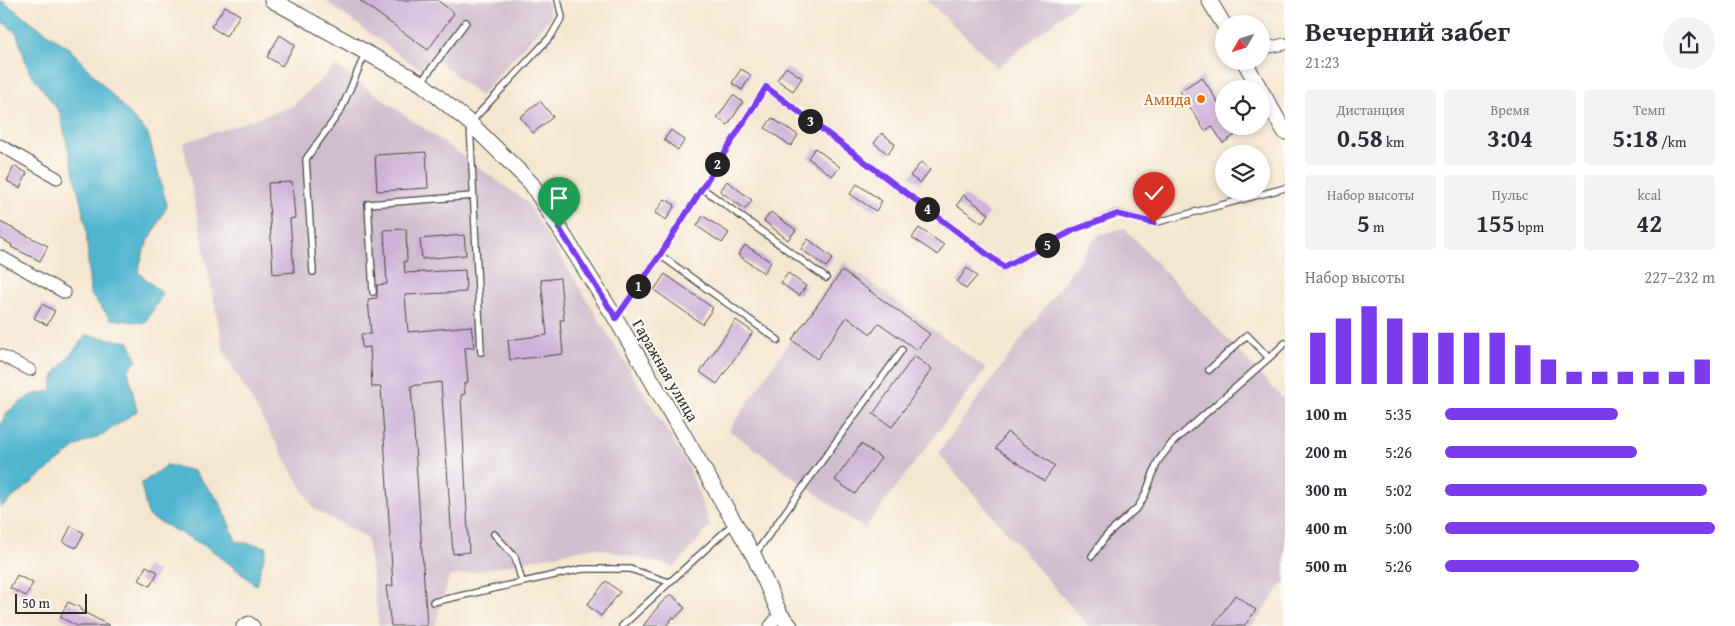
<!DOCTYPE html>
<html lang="ru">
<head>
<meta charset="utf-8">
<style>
  body { margin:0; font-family:"Gentium Book Plus",serif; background:#f2f2f3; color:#2b2b33; height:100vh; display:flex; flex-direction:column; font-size:19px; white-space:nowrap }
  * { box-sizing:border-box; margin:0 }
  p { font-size:16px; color:#7c7c81 }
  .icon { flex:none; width:28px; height:28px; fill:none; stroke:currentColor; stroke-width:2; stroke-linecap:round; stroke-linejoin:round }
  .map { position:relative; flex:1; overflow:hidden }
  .side { display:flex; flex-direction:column; background:#fff; width:450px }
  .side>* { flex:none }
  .needle { width:32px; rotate:231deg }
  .buttons { position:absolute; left:1215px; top:15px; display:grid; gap:10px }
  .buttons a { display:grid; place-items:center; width:55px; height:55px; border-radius:50%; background:#fff; box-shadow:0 2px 8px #0003; font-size:25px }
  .scale { position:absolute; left:15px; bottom:12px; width:72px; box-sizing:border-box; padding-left:5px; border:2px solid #2b2b2b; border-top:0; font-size:14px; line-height:18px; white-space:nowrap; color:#2b2b2b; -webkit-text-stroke:4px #fdfcf7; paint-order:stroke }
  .pin { position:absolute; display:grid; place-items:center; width:42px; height:42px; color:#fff; margin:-51px -21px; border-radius:50% 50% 50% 0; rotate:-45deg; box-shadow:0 0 5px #0007 }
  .pin .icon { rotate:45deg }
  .km { position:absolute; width:25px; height:25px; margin:-12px; border-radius:50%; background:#222; color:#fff; font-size:14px; line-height:25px; text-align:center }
  .round { display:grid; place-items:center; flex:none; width:52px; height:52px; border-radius:26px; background:#f2f2f3 }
  .summary { display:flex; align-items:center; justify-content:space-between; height:85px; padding:0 20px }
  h1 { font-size:28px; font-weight:600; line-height:38px }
  .metrics { display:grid; grid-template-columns:repeat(3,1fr); gap:8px; height:85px; padding:5px 20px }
  .metrics div { display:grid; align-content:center; border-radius:5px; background:#f2f2f3; text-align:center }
  .metrics b { font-size:25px; font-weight:600 }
  .metrics small { font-size:14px; font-weight:400 }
  .metrics p { font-size:14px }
  .chart { height:140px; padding:10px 20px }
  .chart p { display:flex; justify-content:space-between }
  .chart svg { width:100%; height:90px; margin-top:5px; stroke:#7c3aed; stroke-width:6 }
  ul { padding:0 20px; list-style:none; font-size:16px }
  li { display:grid; grid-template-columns:80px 60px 1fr; align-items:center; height:38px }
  li i { height:12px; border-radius:6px; background:#7c3aed }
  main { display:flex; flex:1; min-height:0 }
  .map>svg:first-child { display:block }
</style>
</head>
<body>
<main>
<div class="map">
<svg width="1285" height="626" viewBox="0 0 1285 626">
  <rect width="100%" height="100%" fill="#fdfcf7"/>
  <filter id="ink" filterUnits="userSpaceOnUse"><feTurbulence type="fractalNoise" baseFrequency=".02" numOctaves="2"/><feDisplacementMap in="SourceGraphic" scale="10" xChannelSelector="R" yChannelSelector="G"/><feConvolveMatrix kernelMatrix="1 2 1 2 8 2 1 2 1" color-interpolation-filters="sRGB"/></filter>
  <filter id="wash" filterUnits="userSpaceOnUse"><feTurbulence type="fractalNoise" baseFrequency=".0096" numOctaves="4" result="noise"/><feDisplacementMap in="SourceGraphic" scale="20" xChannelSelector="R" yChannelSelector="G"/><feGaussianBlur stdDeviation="1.12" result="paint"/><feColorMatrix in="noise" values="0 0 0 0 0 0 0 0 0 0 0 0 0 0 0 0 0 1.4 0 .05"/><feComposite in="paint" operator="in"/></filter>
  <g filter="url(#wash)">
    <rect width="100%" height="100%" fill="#f5e6cf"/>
    <!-- industrial -->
    <path fill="#d0bdcd" d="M 324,0 L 547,0 L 550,17 L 480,96 L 433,56 L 419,69 Z
      M 927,0 L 1080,0 L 998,68 Z
      M 336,66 L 527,202 L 689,467 L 710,526 L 675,567 L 593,547 L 449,577 L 435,626 L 379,626 L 367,538 L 314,509 L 224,352 L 183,143 L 293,106 Z
      M 1124,228 L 1285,401 L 1285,581 L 1252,626 L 1088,626 L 938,453 L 1098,235 Z
      M 844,262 L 986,369 L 864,529 L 729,430 Z"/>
    <!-- water -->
    <path fill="#50b5cf" stroke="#3e707d" d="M 2,1 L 71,50 L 148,134 L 167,206 L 144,250 L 138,272 L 163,294 L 145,323 L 111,319 L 90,294 L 86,225 L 60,113 L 29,71 L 16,32 L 0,20 L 0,4 Z
      M 86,335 L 129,342 L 137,361 L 128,370 L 137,411 L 104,434 L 77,446 L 0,508 L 0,426 L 6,413 L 31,395 L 51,391 L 54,375 Z
      M 166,465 L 194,471 L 220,502 L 236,541 L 267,547 L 256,585 L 209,548 L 148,516 L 141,484 Z"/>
    <g id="blocks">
      <!-- building -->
      <path fill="#ceb1d8" d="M 359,0 L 437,0 L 454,13 L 428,50 Z
        M 225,6 L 240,15 L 226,36 L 211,27 Z
        M 280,35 L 295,45 L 282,66 L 267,57 Z
        M 786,67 L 802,78 L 793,91 L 777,80 Z
        M 741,69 L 751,75 L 742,90 L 732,83 Z
        M 1202,77 L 1224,112 L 1224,126 L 1248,126 L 1223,143 L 1212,126 L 1205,131 L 1180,91 Z
        M 733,95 L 743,102 L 728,125 L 717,118 Z
        M 540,101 L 553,117 L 533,133 L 520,117 Z
        M 772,118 L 798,135 L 791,146 L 765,128 Z
        M 671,130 L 685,140 L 678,150 L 664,140 Z
        M 882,133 L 895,144 L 888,154 L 874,143 Z
        M 815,148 L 840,167 L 832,176 L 808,158 Z
        M 426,152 L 428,188 L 377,191 L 375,155 Z
        M 921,162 L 930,170 L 920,183 L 910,176 Z
        M 14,166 L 27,173 L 20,188 L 7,181 Z
        M 727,181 L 752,200 L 745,209 L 720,191 Z
        M 292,182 L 295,218 L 290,219 L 294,272 L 273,274 L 268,183 Z
        M 857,184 L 882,201 L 876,211 L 850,194 Z
        M 964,195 L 989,214 L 982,223 L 957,205 Z
        M 665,199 L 675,205 L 666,220 L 655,213 Z
        M 771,212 L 796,230 L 788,240 L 764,221 Z
        M 703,216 L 729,233 L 722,243 L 697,226 Z
        M 0,222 L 48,246 L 40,261 L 11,247 L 12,245 L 0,238 Z
        M 919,228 L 944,245 L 938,255 L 912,238 Z
        M 406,229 L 407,261 L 404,261 L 405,273 L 465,270 L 466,292 L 405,295 L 408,332 L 471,326 L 474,347 L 465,348 L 468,382 L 464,383 L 465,394 L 461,395 L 469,552 L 453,554 L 441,382 L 411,386 L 427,626 L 391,626 L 386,586 L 393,586 L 381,387 L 372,387 L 370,347 L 362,348 L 361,334 L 371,334 L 368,299 L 377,298 L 377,285 L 387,284 L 384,230 Z
        M 464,235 L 466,255 L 422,259 L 420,239 Z
        M 808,239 L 833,258 L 826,267 L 801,249 Z
        M 745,245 L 771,262 L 764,273 L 738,255 Z
        M 967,268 L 977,276 L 966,289 L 957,282 Z
        M 842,271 L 930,334 L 917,350 L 879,323 L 871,334 L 847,317 L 817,359 L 792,340 Z
        M 788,273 L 806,286 L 799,296 L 781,283 Z
        M 665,274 L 713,308 L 702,324 L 654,290 Z
        M 560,278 L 564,320 L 560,320 L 563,354 L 510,360 L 508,340 L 547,335 L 541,280 Z
        M 42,304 L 55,311 L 47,325 L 34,318 Z
        M 736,320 L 753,332 L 717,384 L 700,372 Z
        M 914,356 L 932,369 L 892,427 L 873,414 Z
        M 1007,432 L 1055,466 L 1044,481 L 996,448 Z
        M 861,444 L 881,458 L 855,494 L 835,480 Z
        M 71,526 L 84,533 L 76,548 L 63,542 Z
        M 146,566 L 158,572 L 150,586 L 139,580 Z
        M 17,575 L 33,583 L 26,596 L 10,588 Z
        M 606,581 L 620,592 L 601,616 L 587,605 Z
        M 671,594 L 685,608 L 675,618 L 673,617 L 666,626 L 643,626 L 660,604 Z
        M 1235,595 L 1256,610 L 1244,626 L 1213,626 Z
        M 68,602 L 81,608 L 80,610 L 110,626 L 77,626 L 60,617 Z"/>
    </g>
  </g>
  <g filter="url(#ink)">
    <use href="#blocks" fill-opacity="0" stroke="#494744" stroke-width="1"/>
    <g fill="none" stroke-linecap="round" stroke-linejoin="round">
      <defs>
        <path id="lane" d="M 422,81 L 466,22
          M 702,188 L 826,278
          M 660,255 L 778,340
          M 313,272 L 306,159 L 341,110 L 365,54
          M 373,292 L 368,204 L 473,196
          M 617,317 L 660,255 L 766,87 L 1004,267 L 1074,230 L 1117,213 L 1154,223 L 1285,188
          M 481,352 L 470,123 L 551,36 L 562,17 L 558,0
          M 1209,370 L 1247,335 L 1269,358 L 1285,343
          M 494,534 L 515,557 L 522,582
          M 755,554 L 902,350
          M 1092,556 L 1106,536 L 1138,507 L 1145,495 L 1158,461 L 1172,443 L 1269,358
          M 433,602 L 582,569 L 630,569 L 669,582
          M 622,626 L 733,524"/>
        <path id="street" d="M 1261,49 L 1285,44
          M 0,145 L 57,178
          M 0,256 L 65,293
          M 0,355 L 30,370
          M 242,626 L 249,622 L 254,626
          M 770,626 L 780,614"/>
        <path id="secondary" d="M 272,0 L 421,83 L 470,123 L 531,183 L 616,319 L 754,556 L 780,614 L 790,626
          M 1209,0 L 1224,25
          M 1244,61 L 1260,89
          M 1261,91 L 1285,132"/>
      </defs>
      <!-- lane casing -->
      <use href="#lane" stroke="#494744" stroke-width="8"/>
      <!-- street casing -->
      <use href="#street" stroke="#494744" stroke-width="13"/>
      <!-- secondary casing -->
      <use href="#secondary" stroke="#494744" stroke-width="17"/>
      <!-- lane -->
      <use href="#lane" stroke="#fff" stroke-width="5.5"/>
      <!-- street -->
      <use href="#street" stroke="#fff" stroke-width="11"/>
      <!-- secondary -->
      <use href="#secondary" stroke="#fff" stroke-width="15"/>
    </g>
  </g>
  <g fill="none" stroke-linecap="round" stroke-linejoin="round" filter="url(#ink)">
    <defs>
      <path id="route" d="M 559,228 L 616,318 L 660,255 L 766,87 L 1004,267 L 1074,230 L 1117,214 L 1154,223"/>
    </defs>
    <!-- route casing -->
    <use href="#route" stroke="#fff" stroke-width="10"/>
    <!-- route -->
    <use href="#route" stroke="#7c3aed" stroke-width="6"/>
  </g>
  <!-- markers -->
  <circle fill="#e8710a" stroke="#fdfcf7" stroke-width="2" cx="1201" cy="99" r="5"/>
  <g text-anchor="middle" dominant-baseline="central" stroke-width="4" stroke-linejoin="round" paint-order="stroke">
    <!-- food labels -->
    <g font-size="16" fill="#c56008" stroke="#fdfcf7" text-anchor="end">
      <text x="1191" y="99">Амида</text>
    </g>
    <!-- street labels -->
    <g font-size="16" fill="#2b2b2b" stroke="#fdfcf7">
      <text transform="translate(666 370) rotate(60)">Гаражная улица</text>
    </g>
  </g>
</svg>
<div class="buttons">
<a><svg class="needle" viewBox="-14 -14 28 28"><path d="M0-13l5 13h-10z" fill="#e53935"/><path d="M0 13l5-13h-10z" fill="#7c7c81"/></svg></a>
<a><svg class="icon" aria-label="locate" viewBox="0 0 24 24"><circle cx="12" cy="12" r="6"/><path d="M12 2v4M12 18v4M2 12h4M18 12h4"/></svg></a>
<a><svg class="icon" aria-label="layers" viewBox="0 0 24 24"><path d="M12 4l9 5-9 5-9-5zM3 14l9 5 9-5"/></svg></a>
</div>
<div class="scale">50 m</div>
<div class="pin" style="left:559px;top:228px;background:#1e9e55"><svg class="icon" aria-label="arrive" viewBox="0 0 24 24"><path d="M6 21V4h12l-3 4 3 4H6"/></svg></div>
<div class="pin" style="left:1154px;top:223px;background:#d93025"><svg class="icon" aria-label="check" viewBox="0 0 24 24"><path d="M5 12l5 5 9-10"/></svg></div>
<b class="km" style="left:638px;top:286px">1</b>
<b class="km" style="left:717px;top:164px">2</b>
<b class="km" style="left:810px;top:121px">3</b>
<b class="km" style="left:927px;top:209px">4</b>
<b class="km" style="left:1047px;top:245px">5</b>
</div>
<section class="side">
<div class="summary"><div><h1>Вечерний забег</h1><p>21:23</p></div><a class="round"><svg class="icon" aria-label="share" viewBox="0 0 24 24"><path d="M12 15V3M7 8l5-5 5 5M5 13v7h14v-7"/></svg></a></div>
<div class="metrics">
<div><p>Дистанция</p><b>0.58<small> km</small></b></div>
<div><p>Время</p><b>3:04</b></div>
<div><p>Темп</p><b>5:18<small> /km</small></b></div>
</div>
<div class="metrics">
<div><p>Набор высоты</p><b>5<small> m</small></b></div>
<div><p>Пульс</p><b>155<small> bpm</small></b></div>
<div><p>kcal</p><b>42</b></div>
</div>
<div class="chart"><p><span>Набор высоты</span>227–232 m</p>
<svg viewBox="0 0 160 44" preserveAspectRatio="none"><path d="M5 44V19M15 44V12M25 44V6M35 44V12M45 44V19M55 44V19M65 44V19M75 44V19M85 44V25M95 44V32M105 44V38M115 44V38M125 44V38M135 44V38M145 44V38M155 44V32"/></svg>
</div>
<ul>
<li><b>100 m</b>5:35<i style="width:64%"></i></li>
<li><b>200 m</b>5:26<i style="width:71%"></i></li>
<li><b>300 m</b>5:02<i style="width:97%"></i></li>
<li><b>400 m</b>5:00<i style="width:100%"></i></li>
<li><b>500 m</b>5:26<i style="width:72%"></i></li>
</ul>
</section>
</main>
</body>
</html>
